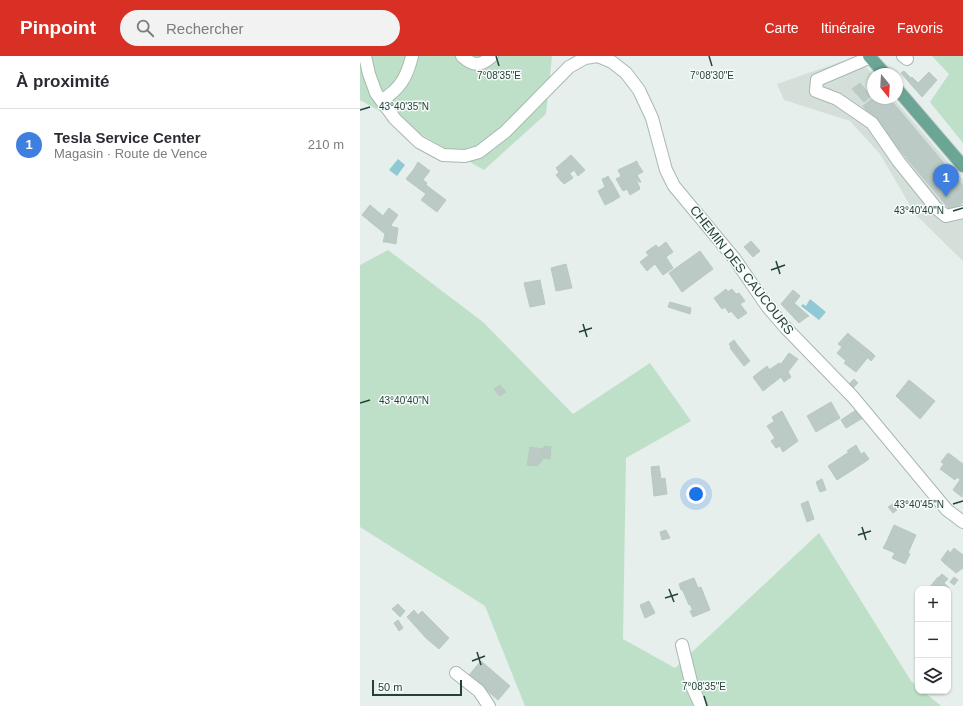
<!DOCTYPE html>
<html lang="fr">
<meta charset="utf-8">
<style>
body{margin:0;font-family:Helvetica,sans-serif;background:#f2f2f3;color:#2b2b33}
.controls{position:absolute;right:12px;bottom:12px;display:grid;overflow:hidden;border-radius:8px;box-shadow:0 1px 3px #0004}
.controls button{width:36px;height:36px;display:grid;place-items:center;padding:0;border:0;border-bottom:1px solid #e1e1e2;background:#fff;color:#2b2b33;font:20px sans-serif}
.compass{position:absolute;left:507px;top:12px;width:36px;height:36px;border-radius:50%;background:#fff;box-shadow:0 1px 3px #0004;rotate:162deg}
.scale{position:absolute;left:12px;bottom:10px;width:90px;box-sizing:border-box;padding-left:4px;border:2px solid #24423a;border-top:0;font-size:11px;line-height:14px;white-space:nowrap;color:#24423a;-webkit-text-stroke:3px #f7fbf9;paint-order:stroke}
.you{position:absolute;left:336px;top:438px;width:14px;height:14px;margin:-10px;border:3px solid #fff;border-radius:50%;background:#1a73e8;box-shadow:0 0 0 6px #1a73e833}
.badge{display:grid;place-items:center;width:26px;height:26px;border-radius:50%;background:#d93025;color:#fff;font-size:13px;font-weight:700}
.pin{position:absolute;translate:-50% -33px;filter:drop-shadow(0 1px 2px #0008)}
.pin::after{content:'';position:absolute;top:21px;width:14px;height:12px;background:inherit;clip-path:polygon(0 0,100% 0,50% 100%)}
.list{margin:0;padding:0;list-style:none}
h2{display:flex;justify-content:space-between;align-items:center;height:52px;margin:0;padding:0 16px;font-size:17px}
h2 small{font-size:13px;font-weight:400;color:#7c7c81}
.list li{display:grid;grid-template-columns:26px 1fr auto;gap:12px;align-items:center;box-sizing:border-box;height:72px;padding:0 16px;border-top:1px solid #e1e1e2}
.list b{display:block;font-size:15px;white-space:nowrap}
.list p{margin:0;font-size:13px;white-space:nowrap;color:#7c7c81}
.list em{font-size:13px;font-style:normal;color:#7c7c81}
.icon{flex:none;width:22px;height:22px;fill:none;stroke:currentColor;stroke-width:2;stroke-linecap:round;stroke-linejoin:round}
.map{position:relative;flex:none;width:603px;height:650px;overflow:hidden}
header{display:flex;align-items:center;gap:24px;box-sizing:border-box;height:56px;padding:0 20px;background:#d93025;color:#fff}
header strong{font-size:19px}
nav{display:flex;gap:22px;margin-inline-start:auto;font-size:14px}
.search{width:280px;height:36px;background:#f2f2f3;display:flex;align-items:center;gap:10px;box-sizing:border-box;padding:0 14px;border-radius:22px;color:#7c7c81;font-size:15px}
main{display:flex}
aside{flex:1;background:#fff}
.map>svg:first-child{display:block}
</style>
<header>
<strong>Pinpoint</strong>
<div class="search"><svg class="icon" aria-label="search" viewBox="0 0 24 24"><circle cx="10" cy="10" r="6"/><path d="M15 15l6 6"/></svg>Rechercher</div>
<nav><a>Carte</a><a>Itinéraire</a><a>Favoris</a></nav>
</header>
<main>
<aside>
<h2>À proximité<small></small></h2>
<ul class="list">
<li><span class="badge" style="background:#3f7fe0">1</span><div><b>Tesla Service Center</b><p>Magasin · Route de Vence</p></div><em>210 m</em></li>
</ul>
</aside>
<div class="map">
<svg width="603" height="650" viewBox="0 0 603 650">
<rect width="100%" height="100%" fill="#e6efeb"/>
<polygon fill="#d4dfda" points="497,0 513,19 513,42 533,42 603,124 603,205 555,158 520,98 490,65 424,44 417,28"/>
<g fill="#bfe0c8">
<polygon points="0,0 192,0 186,58 124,114 0,44"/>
<polygon points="572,0 603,0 603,87 570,46 589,18"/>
<polygon points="28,194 123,266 213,358 290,307 331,365 266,402 263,583 315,612 459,477 551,625 558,631 558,635 563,635 581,650 165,650 125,550 0,471 0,209"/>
</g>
<g fill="#8ec9d4">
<polygon points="38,103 45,109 37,120 29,114"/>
<polygon points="450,243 466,256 459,264 441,250 443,248 446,250"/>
</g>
<g fill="#bbcac4" stroke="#b8c9c2">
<polygon points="544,15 551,22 548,25 541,17"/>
<polygon points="569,16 577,24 562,41 548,25 552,21 558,27"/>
<polygon points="500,27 511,40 504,46 492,33"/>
<polygon points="513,42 529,42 603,130 603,146 592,156 503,50"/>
<polygon points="211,99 225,114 218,120 214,114 201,125 196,119 199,116 196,112"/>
<polygon points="277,105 278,108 265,115 267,117 261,120 258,114"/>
<polygon points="58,106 70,115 65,121 54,113"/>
<polygon points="278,108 283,116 275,120 280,133 270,139 267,133 263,135 256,123 267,117 265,115"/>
<polygon points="54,113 65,121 63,124 67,127 62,135 46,123"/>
<polygon points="210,118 213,122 204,128 201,125"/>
<polygon points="277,119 281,126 279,126 275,120"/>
<polygon points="248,120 253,128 249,129 245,122"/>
<polygon points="245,122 249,129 245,131 242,123"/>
<polygon points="253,128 260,141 258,142 249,129"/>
<polygon points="66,129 86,144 77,156 61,144 66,138 62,135"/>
<polygon points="249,129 258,142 253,145 245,131"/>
<polygon points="245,131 253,145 245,149 238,135"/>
<polygon points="10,149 23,160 29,152 38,159 31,169 33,171 38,172 36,188 26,186 27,179 25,178 2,159"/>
<polygon points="25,178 27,179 26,186 23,186"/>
<polygon points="391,185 400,195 393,201 384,191"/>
<polygon points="306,186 313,196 306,201 313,212 303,219 295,208 287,215 280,206"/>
<polygon points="296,189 299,192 289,200 286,196"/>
<polygon points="340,195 353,213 322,236 309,217"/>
<polygon points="206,208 212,232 196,235 191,212"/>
<polygon points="180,224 185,248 170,251 164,227"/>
<polygon points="366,233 368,236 359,242 357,240"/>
<polygon points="372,233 376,238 379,237 385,245 380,248 387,257 378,263 371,255 369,257 365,251 362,253 354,242 357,240 359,242"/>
<polygon points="433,234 440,240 433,249 447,261 439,267 421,248"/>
<polygon points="310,246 331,252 330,258 308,251"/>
<polygon points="434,247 449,260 447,261 433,249"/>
<polygon points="488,277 491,280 482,291 478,288"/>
<polygon points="491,280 512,297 509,300 489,283"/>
<polygon points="489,283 509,300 496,316 484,307 486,305 477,297"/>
<polygon points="374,284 376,287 371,291 369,288"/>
<polygon points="376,287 390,305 384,310 370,292"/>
<polygon points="429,297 438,303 428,316 431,321 424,326 421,321 403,335 393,321 407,310 411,316 421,308"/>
<polygon points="512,297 515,300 511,305 508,302"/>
<polygon points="419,307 421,308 411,316 409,314"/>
<polygon points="494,323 498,327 493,332 489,328"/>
<polygon points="549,324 575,345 560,363 536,340"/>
<polygon points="140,329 146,336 140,340 134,333"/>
<polygon points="471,346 480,362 456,376 447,360"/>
<polygon points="496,354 503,362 486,372 481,364"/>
<polygon points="422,355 424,359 414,365 412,361"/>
<polygon points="424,359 438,385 423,396 420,390 416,392 411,385 415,382 407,370"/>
<polygon points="496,389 505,406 477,424 468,410 489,396 487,395"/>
<polygon points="184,390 191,391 190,403 182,402"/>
<polygon points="170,391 183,393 182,405 177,410 167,409"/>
<polygon points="504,396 509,403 505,406 500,399"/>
<polygon points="588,397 591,399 584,408 581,406"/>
<polygon points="591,399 603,408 603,426 597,421 595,424 580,413"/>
<polygon points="299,410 301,423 305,422 307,438 294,440 291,411"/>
<polygon points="462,423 466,434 460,436 456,426"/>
<polygon points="600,424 603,426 602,441 593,434"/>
<polygon points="448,445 454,463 447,466 441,448"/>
<polygon points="533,448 537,454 533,457 528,451"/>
<polygon points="534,469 556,479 548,497 538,492 535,497 528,494 531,489 526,487"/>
<polygon points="306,474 310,482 302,484 300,476"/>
<polygon points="526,487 531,489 528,494 523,492"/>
<polygon points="538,492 550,498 545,508 532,502"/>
<polygon points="594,492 603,499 603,505 602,507 603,508 603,512 596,517 583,506"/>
<polygon points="588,494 590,497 583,506 581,504"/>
<polygon points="582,518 588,523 584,527 578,522"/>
<polygon points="578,521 589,532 588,533 570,533 569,532"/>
<polygon points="594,521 598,524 594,529 590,526"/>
<polygon points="334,522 338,532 341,531 350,554 335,560 330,548 329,549 322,533 325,532 323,526"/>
<polygon points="323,526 325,532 321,534 319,528"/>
<polygon points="289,545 295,557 285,562 280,549"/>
<polygon points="38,548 45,555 40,561 32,553"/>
<polygon points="54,554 58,559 62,555 89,582 79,593 66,582 47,561"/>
<polygon points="333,554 335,560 333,561 330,555"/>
<polygon points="38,564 43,572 39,575 34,567"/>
<polygon points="121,605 150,630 138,644 109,619"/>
</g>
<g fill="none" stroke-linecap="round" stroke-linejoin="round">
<defs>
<g id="minor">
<polyline points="5,0 9,18 16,37 35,63 59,86 83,99 105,100 119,96 145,76 209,11 225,2 238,0"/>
<path d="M102 0C113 10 120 11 132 0"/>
<polyline points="238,0 252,6 266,17 279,34 292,62 306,114 314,130 374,202 407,250 425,271 493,341 587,454 603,466"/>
<polyline points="543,0 547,3"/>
<polyline points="511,1 457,24 456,35 477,43 512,67 539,106 576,152 586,160 603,156"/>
<path d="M22 44C40 33 47 21 52 0"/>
<polyline points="322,589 332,630 341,650"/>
<polyline points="96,617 119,635 129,650"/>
</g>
<g id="major">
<polyline points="509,0 525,18"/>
<polyline points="537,33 603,110"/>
</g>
</defs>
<use href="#minor" stroke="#a8b8b2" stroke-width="14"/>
<use href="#major" stroke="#c2cac8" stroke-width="14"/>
<use href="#minor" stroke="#fff" stroke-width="12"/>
<use href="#major" stroke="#6aa596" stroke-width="12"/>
</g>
<path fill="none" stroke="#24423a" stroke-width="1.5" d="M136 0 139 10M349 0 352 10M0 54 10 51M593 155 603 152M416 205 420 218M411 214 425 209M223 268 227 281M219 276 232 272M0 347 10 344M593 448 603 445M502 471 506 484M498 479 511 475M309 533 314 546M305 542 318 538M117 596 121 609M112 605 125 600M344 640 347 650"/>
<g text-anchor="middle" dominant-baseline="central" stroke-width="3" stroke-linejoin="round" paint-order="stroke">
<g font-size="13" fill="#24423a" stroke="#f7fbf9">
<text transform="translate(382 214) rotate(52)">CHEMIN DES CAUCOURS</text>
</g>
</g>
<g font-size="10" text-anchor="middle" fill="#24423a" stroke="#f7fbf9" stroke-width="3" stroke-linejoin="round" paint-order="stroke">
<text x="139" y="23">7°08'35"E</text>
<text x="352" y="23">7°08'30"E</text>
<text x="44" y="54">43°40'35"N</text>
<text x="559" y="158">43°40'40"N</text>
<text x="44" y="348">43°40'40"N</text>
<text x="559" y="452">43°40'45"N</text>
<text x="344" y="634">7°08'35"E</text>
</g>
</svg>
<div class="controls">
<button>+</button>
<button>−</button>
<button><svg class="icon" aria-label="layers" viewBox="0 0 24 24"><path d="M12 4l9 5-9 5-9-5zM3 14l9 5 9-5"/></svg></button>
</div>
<svg class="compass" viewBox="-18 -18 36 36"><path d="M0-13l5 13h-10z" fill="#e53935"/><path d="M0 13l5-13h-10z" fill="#7c7c81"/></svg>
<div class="scale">50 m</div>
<div class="you"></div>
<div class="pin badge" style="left:586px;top:141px;background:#3f7fe0">1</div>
</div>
</main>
